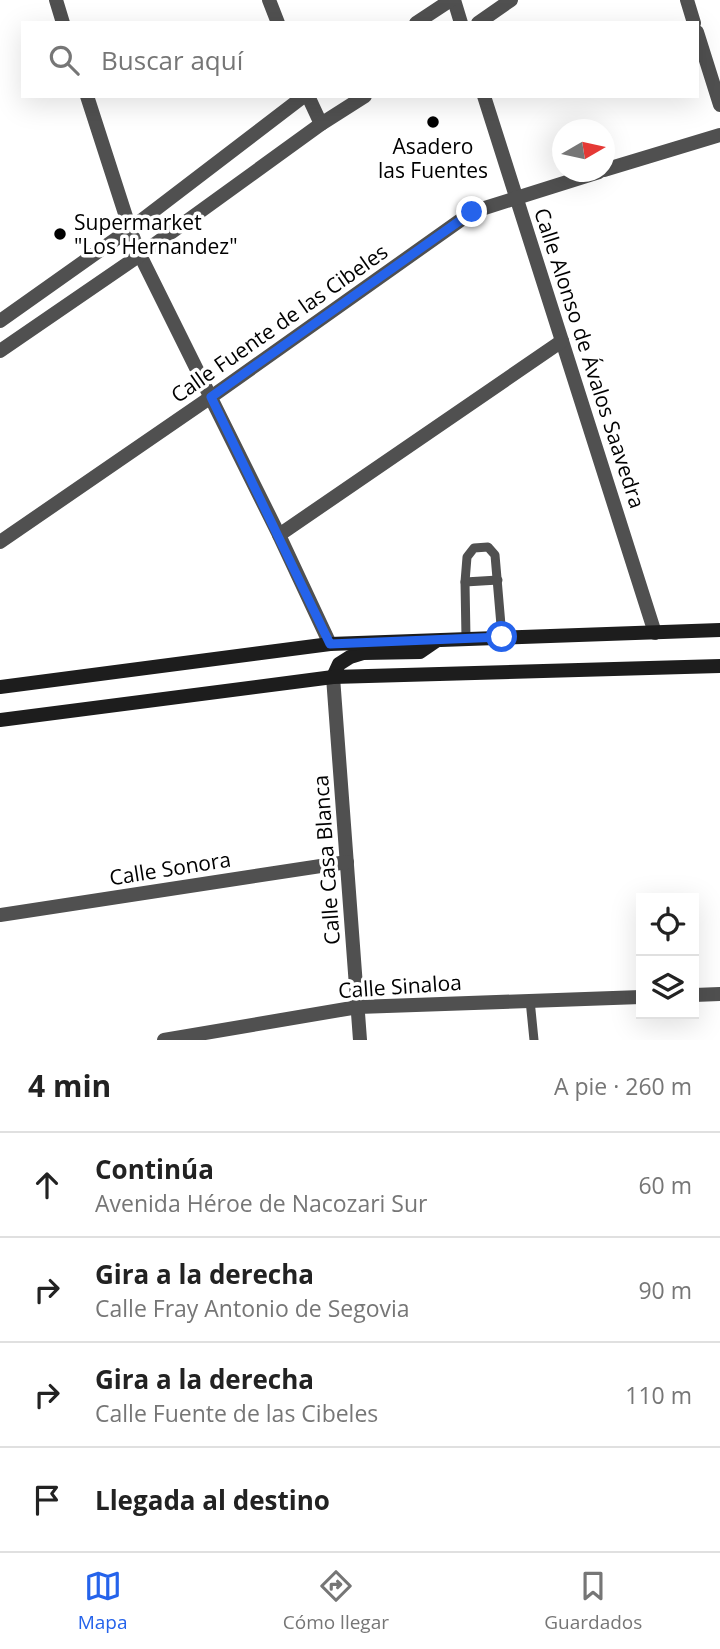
<!DOCTYPE html>
<html lang="es">
<meta charset="utf-8">
<style>
body{margin:0;font-family:"Open Sans",sans-serif;background:#f6f6f6;color:#222}
.controls{position:absolute;right:21px;bottom:21px;display:grid;overflow:hidden;border-radius:0px;box-shadow:0 7px 28px #0002}
.controls button{width:63px;height:63px;display:grid;place-items:center;padding:0;border:0;border-bottom:2px solid #e0e0e0;background:#fff;color:#222;font:35px sans-serif}
.compass{position:absolute;left:552px;top:119px;width:63px;height:63px;border-radius:50%;background:#fff;box-shadow:0 7px 28px #0002;rotate:81deg}
.stop{position:absolute;width:21px;height:21px;margin:-16px;border:5px solid #2563eb;border-radius:50%;background:#fff}
.stop.end{background:#2563eb;border-color:#fff;box-shadow:0 2px 7px #0008}
.list{margin:0;padding:0;list-style:none}
h2{display:flex;justify-content:space-between;align-items:center;height:91px;margin:0;padding:0 28px;font-size:30px}
h2 small{font-size:23px;font-weight:400;color:#767676}
.list li{display:grid;grid-template-columns:46px 1fr auto;gap:21px;align-items:center;box-sizing:border-box;height:105px;padding:0 28px;border-top:2px solid #e0e0e0}
.list b{display:block;font-size:26px;white-space:nowrap}
.list p{margin:0;font-size:23px;white-space:nowrap;color:#767676}
.list em{font-size:23px;font-style:normal;color:#767676}
.icon{flex:none;width:38px;height:38px;fill:none;stroke:currentColor;stroke-width:2;stroke-linecap:round;stroke-linejoin:round}
.map{position:relative;flex:none;width:720px;height:1040px;overflow:hidden}
.search{position:absolute;background:#fff;box-shadow:0 7px 28px #0002;left:21px;right:21px;top:21px;height:77px;display:flex;align-items:center;gap:18px;box-sizing:border-box;padding:0 24px;border-radius:0px;color:#767676;font-size:26px}
.sheet{height:511px;background:#fff}
nav{display:flex;justify-content:space-around;align-items:center;box-sizing:border-box;height:98px;border-top:2px solid #e0e0e0;background:#fff;font-size:19px;color:#767676}
nav a{display:grid;justify-items:center;gap:4px}
nav .on{color:#2563eb}
.map>svg:first-child{display:block}
</style>
<div class="map">
<svg width="720" height="1040" viewBox="0 0 720 1040">
<rect width="100%" height="100%" fill="#fff"/>
<g fill="none" stroke-linecap="round" stroke-linejoin="round">
<g stroke="#505050" stroke-width="9">
<polyline points="465,582 498,580"/>
<polyline points="466,638 465,582 467,557 474,548 488,547 495,555 502,637"/>
<polyline points="530,1000 534,1040"/>
</g>
<g stroke="#505050" stroke-width="14">
<polyline points="56,0 63,23"/>
<polyline points="269,0 278,23"/>
<polyline points="454,0 461,23"/>
<polyline points="687,0 694,23"/>
<polyline points="416,23 451,0"/>
<polyline points="478,23 511,0"/>
<polyline points="697,32 720,105"/>
<polyline points="87,96 130,229 140,255 279,535 330,644"/>
<polyline points="308,96 321,124"/>
<polyline points="484,96 655,633"/>
<polyline points="604,170 720,135"/>
<polyline points="0,321 130,229 304,96"/>
<polyline points="0,351 140,255 321,124 365,96"/>
<polyline points="279,535 562,341"/>
<polyline points="0,542 211,397 472,212 599,172"/>
<polyline points="333,677 360,1040"/>
<polyline points="0,915 347,862"/>
<polyline points="694,995 720,994"/>
<polyline points="164,1040 358,1007 641,997"/>
</g>
<g stroke="#1d1d1d" stroke-width="14">
<polyline points="333,677 339,664 350,657 363,653 420,652 436,641"/>
<polyline points="0,687 330,644 720,630"/>
<polyline points="0,720 333,677 720,666"/>
</g>
</g>
<g fill="none" stroke-linecap="round" stroke-linejoin="round">
<polyline stroke="#2563eb" stroke-width="9" points="472,212 211,397 330,644 502,637"/>
</g>
<g fill="#000" stroke="#fff" stroke-width="2.5">
<circle cx="433" cy="122" r="7"/>
<circle cx="60" cy="234" r="7"/>
</g>
<g text-anchor="middle" dominant-baseline="central" stroke-width="7" stroke-linejoin="round" paint-order="stroke">
<g font-size="21" fill="#000" stroke="#fff">
<text x="433" y="146">Asadero<tspan x="433" dy="24">las Fuentes</tspan></text>
<text x="74" y="222" text-anchor="start">Supermarket<tspan x="74" dy="24">"Los Hernandez"</tspan></text>
</g>
<g font-size="21" fill="#000" stroke="#fff">
<text transform="translate(279 323) rotate(-35)">Calle Fuente de las Cibeles</text>
<text transform="translate(590 358) rotate(72)">Calle Alonso de Ávalos Saavedra</text>
<text transform="translate(326 860) rotate(-94)">Calle Casa Blanca</text>
<text transform="translate(170 868) rotate(-9)">Calle Sonora</text>
<text transform="translate(400 986) rotate(-4)">Calle Sinaloa</text>
</g>
</g>
</svg>
<div class="controls">
<button><svg class="icon" aria-label="locate" viewBox="0 0 24 24"><circle cx="12" cy="12" r="6"/><path d="M12 2v4M12 18v4M2 12h4M18 12h4"/></svg></button>
<button><svg class="icon" aria-label="layers" viewBox="0 0 24 24"><path d="M12 4l9 5-9 5-9-5zM3 14l9 5 9-5"/></svg></button>
</div>
<svg class="compass" viewBox="-18 -18 36 36"><path d="M0-13l5 13h-10z" fill="#e53935"/><path d="M0 13l5-13h-10z" fill="#767676"/></svg>
<div class="stop" style="left:502px;top:637px"></div>
<div class="stop end" style="left:472px;top:212px"></div>
<div class="search"><svg class="icon" aria-label="search" viewBox="0 0 24 24"><circle cx="10" cy="10" r="6"/><path d="M15 15l6 6"/></svg>Buscar aquí</div>
</div>
<section class="sheet">
<h2>4 min<small>A pie · 260 m</small></h2>
<ul class="list">
<li><svg class="icon" aria-label="ahead" viewBox="0 0 24 24"><path d="M12 20V5M6 11l6-6 6 6"/></svg><div><b>Continúa</b><p>Avenida Héroe de Nacozari Sur</p></div><em>60 m</em></li>
<li><svg class="icon" aria-label="right" viewBox="0 0 24 24"><path d="M7 20v-9h11M14 6l5 5-5 5"/></svg><div><b>Gira a la derecha</b><p>Calle Fray Antonio de Segovia</p></div><em>90 m</em></li>
<li><svg class="icon" aria-label="right" viewBox="0 0 24 24"><path d="M7 20v-9h11M14 6l5 5-5 5"/></svg><div><b>Gira a la derecha</b><p>Calle Fuente de las Cibeles</p></div><em>110 m</em></li>
<li><svg class="icon" aria-label="arrive" viewBox="0 0 24 24"><path d="M6 21V4h12l-3 4 3 4H6"/></svg><div><b>Llegada al destino</b></div></li>
</ul>
</section>
<nav>
<a class="on"><svg class="icon" aria-label="map" viewBox="0 0 24 24"><path d="M3 6l6-2 6 2 6-2v14l-6 2-6-2-6 2zM9 4v14M15 6v14"/></svg>Mapa</a>
<a><svg class="icon" aria-label="directions" viewBox="0 0 24 24"><path d="M12 3l9 9-9 9-9-9zM9 14v-3h6M13 9l2 2-2 2"/></svg>Cómo llegar</a>
<a><svg class="icon" aria-label="saved" viewBox="0 0 24 24"><path d="M7 4h10v16l-5-4-5 4z"/></svg>Guardados</a>
</nav>
